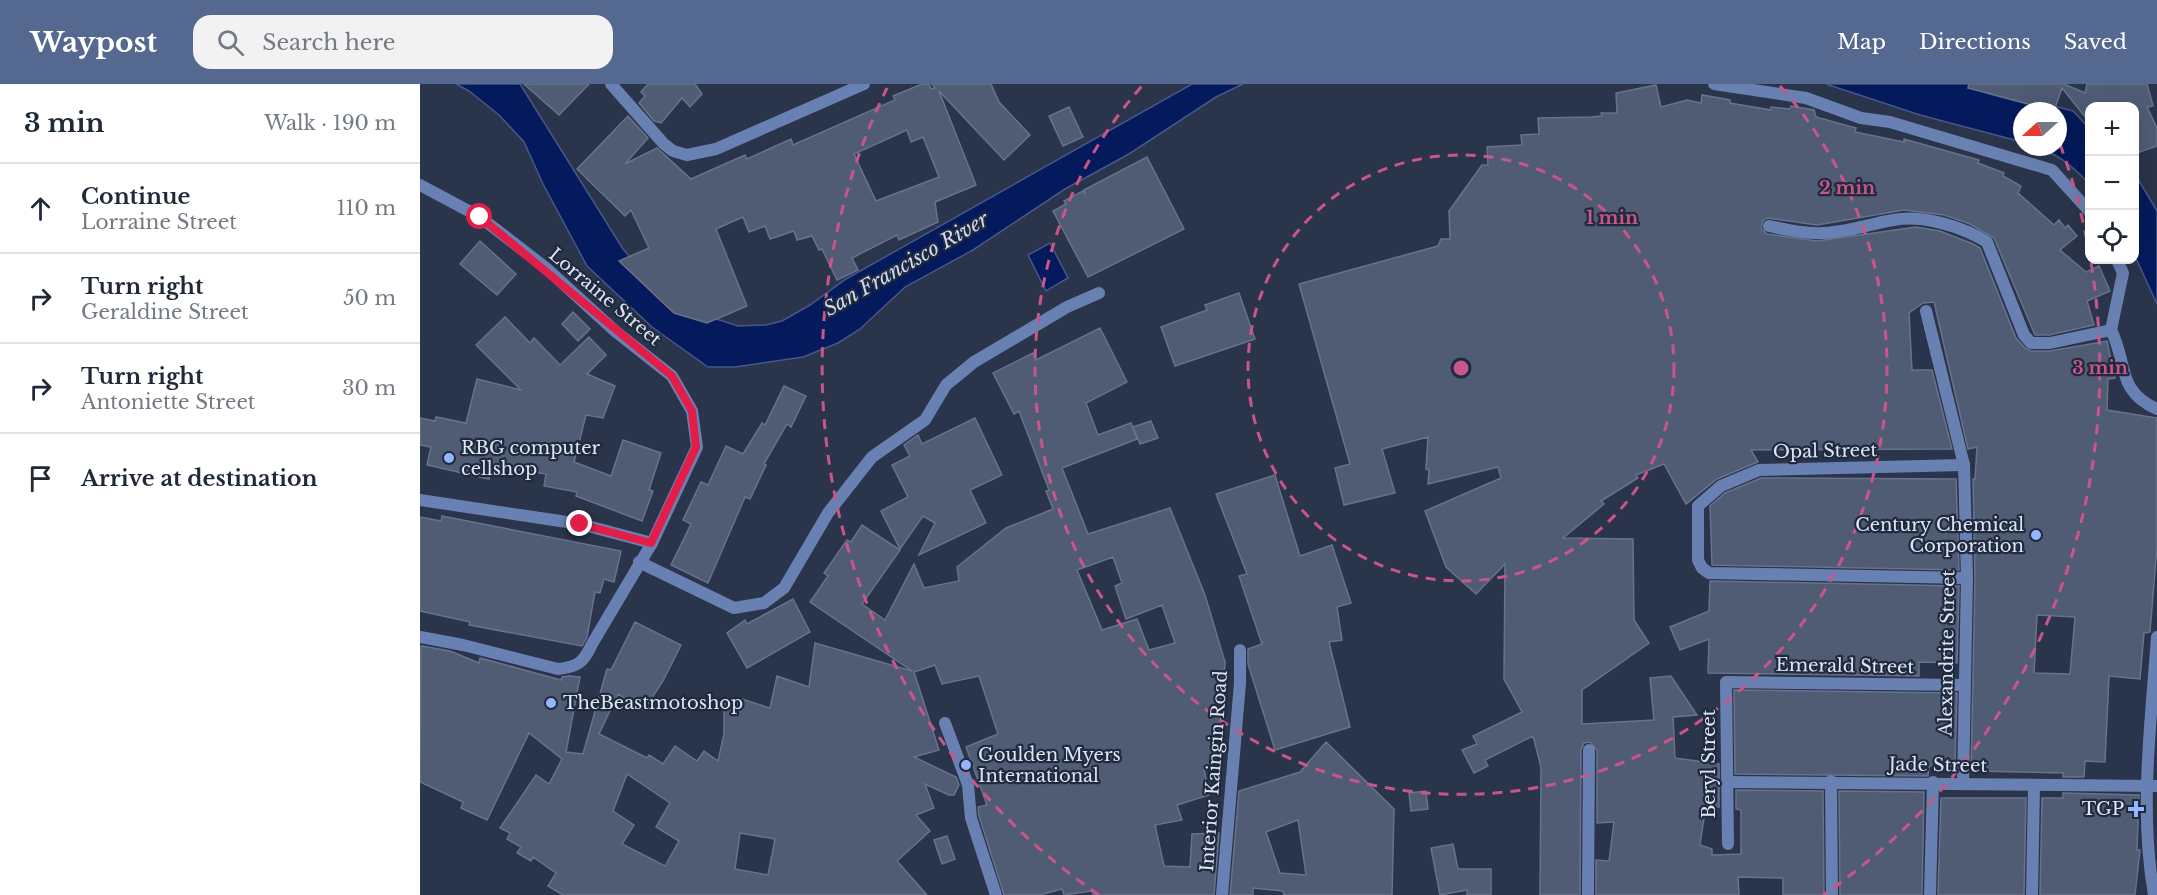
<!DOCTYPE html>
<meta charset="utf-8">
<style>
body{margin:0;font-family:"Libre Baskerville",serif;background:#f2f2f3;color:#1f2937}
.controls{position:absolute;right:18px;top:18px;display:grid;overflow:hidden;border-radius:12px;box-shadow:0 6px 24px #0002}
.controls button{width:54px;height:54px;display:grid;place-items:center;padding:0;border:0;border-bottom:2px solid #e0e1e3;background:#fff;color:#1f2937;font:30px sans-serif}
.compass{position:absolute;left:1593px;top:18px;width:54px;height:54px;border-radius:50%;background:#fff;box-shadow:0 6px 24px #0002;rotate:249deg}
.stop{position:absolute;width:18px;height:18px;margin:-14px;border:4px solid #e11d48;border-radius:50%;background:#fff}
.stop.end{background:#e11d48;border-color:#fff;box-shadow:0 2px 6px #0008}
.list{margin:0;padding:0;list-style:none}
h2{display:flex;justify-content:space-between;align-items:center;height:78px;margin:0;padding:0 24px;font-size:26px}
h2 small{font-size:20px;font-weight:400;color:#747a83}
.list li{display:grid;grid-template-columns:39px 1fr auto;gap:18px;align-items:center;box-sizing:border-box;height:90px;padding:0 24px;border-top:2px solid #e0e1e3}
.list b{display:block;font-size:22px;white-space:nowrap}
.list p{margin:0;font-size:20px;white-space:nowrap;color:#747a83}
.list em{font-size:20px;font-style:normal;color:#747a83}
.icon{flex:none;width:33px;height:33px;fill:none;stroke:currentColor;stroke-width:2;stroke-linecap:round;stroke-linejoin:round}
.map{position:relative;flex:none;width:1737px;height:811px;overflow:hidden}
header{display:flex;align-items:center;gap:36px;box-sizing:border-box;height:84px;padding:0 30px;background:#546890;color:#fff}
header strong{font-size:28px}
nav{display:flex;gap:33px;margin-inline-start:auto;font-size:21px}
.search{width:420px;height:54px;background:#f2f2f3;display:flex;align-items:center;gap:15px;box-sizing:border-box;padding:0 21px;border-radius:18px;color:#747a83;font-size:22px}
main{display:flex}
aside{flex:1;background:#fff}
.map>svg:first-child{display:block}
</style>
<header>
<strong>Waypost</strong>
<div class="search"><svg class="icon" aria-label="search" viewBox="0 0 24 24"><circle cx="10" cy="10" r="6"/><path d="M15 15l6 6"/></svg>Search here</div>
<nav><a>Map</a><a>Directions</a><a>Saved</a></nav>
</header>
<main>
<aside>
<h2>3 min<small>Walk · 190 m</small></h2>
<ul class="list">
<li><svg class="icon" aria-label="ahead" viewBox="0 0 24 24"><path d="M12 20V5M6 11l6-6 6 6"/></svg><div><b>Continue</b><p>Lorraine Street</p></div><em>110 m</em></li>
<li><svg class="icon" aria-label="right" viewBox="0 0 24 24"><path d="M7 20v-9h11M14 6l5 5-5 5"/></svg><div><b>Turn right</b><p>Geraldine Street</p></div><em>50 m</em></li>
<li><svg class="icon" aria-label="right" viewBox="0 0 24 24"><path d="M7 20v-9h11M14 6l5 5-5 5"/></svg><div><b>Turn right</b><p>Antoniette Street</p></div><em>30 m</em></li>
<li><svg class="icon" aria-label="arrive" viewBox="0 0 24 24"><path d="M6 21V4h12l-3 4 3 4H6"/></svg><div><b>Arrive at destination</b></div></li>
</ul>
</aside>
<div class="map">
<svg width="1737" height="811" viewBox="0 0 1737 811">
<rect width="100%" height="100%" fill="#2a344a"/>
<g fill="#051a5c" stroke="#46578a" stroke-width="1.5">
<polygon points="36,0 100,0 203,165 244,211 278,229 318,242 346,241 362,237 390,221 426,195 772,0 823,0 796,13 709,70 645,105 553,166 485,203 440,245 418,259 383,273 315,283 288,283 232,243 167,182 123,100 104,58 79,31 49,7"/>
<path d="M1406 0H1549L1653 27 1669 44V100C1655 84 1638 70 1617 63H1638V27H1602V58L1500 31Z"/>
<polygon points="1715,90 1737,127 1737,220 1715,172"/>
<polygon points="630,159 648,194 626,207 608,171"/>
</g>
<g fill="#505c74" stroke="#67738d" stroke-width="1.5" fill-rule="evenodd">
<polygon points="104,0 169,0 139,31"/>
<polygon points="228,0 275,0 282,10 270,23 262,14 241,39 234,37 219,19 225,12 221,8"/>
<path d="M502 0H509L511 5 515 4 512 0H571L579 18 610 51 584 76 519 7 556 101 515 118 518 138 479 156 477 151 432 174 438 186 417 196 402 165 399 166 392 152 377 156 374 147 350 155 345 142 329 148 323 133 296 145 327 222 287 239 254 229 199 177 229 164 211 126 205 132 157 85 208 32 228 54 205 80 237 64 271 95 325 71 327 75 371 55 373 61 475 16 473 12ZM487 46 491 58 503 53 519 93 456 117 434 70Z"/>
<polygon points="1549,0 1644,0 1665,9 1667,0 1727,0 1733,22 1727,23 1737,44 1737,62 1714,70 1714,22 1670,22 1670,39 1642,4 1634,27 1548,4"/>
<path d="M1236 1 1241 23 1267 16 1281 19 1282 11 1310 16V19L1351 26V23L1370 25 1371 22 1394 26 1396 33 1436 44 1435 48 1484 58V55L1559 76 1558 79 1584 89 1583 92 1601 102 1598 109 1634 141 1639 136 1645 144 1648 141 1657 152 1640 166 1666 188 1679 182 1690 207 1667 217 1674 241 1629 251H1615L1574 154 1550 140 1524 131 1484 126 1397 141 1347 134 1343 137 1341 144 1347 150 1397 157 1496 143 1520 147 1553 160 1560 164 1596 254 1605 264 1611 267H1630L1687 257 1695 294 1688 295 1687 326 1737 334V462L1730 548 1724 549 1720 595 1689 592 1685 678 1665 677 1664 693H1643V689L1551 687 1555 494 1553 395H1555L1557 363 1548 365 1514 218 1503 219 1489 229 1492 286H1512L1532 365 1331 366 1338 378 1297 395 1266 420 1244 380 1216 391 1218 394 1181 417 1184 420 1143 454 1213 455 1214 536 1229 559 1162 606V640L1234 636 1230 594 1251 592 1277 631 1253 633 1255 674 1299 680V723L1286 720 1280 761 1292 765V771L1321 770V726L1316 725V706L1403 707 1404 811H1363V794L1318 793 1319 811H1176V776L1189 777 1194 738 1177 739V666L1170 658 1164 659 1161 666 1160 811H1120L1121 683 1113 652 1065 676 1068 682 1054 689 1042 666 1057 660 1053 652 1102 628 1084 595 1085 480 1056 510 1026 483 1005 427 1081 394 1078 383 1008 400 1009 386 1006 385 1008 353 962 365 975 409 924 421 915 384 930 380 879 200 1018 162 1021 155H1030L1029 127 1062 81H1068L1067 63 1102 61 1101 51 1119 50 1118 34 1171 33 1182 32 1181 29H1197L1196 9ZM1617 531 1655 533 1650 590 1614 589Z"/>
<polygon points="649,23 663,53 643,62 629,32"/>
<polygon points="727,73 764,145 668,193 633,127 646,120 644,117 663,107 665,110 664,106"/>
<polygon points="60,157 96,190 77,211 40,180"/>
<polygon points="819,209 835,255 755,282 741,243 787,226 785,221"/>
<polygon points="153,228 170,245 158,257 142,240"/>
<polygon points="85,233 110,259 114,254 140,281 169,253 186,271 167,290 195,302 183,334 166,331 154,378 191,392 203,356 241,369 229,406 233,407 222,437 156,412 157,408 124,402 126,390 72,381 69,395 7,381 11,363 0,361 0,334 15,337 16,333 46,339 57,295 101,306 56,261"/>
<path d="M680 244 707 298 666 319 678 351 711 339 717 355 642 384 668 450 750 424 785 511 805 578 800 655 790 657 797 679 784 684 789 711 757 721 762 736 735 741 744 782 770 783 772 750 799 749 794 811H673L672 807 644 811 642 805 620 811H584L559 732 558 723 567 721 546 663 578 650 559 592 522 600 515 581 494 588 519 666 494 673 536 693 539 701 534 711H529L505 700 514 724 496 731 510 747 477 777 507 811H143L128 802 136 789 113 773 111 777 97 769 101 763 87 755 90 749 80 744 116 691 129 700 142 675 109 649 67 736 41 724 43 718 0 698 1 562 30 567 59 579 60 574 141 596 142 593 149 592 160 593 146 668 163 670 187 585 191 586 215 538 261 561 243 597 224 626 198 610 179 650 227 674 229 671 243 680 255 662 277 677 284 667 298 677 304 650V617L322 615 350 624 357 592 389 603 395 559 492 587 390 518 408 492 404 489 427 456 431 458 442 441 480 466 442 520 465 536 494 480 504 504 539 497 537 483 586 444 633 425 626 407 629 406 599 327 594 330 573 289 613 269 616 276ZM693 473 702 499 695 502 706 535 742 521 755 559 729 566 717 535 682 546 657 486ZM207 690 250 719 236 743 259 757 245 782 202 760 214 741 193 727ZM320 749 355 755 348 791 315 785Z"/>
<polygon points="364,302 386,312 371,343 367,340 344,380 346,381 330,415 325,413 288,499 251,481 271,440 263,436 281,398 288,401 306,362 323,370 342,339 345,341"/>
<polygon points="555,334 582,391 550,406 566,439 499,471 515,439 503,432 480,465 461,427 488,413 472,381 490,372 484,361 498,351 502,360"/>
<polygon points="731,337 738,354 720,360 713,343"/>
<polygon points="855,391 880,472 912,461 931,519 917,523 922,556 909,558 930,643 855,666 828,580 828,565 842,560 819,492 827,490 796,410"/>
<polygon points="1341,394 1536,395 1539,486 1292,481 1290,422 1305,409"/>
<polygon points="22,432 201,467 194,498 184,495 180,509 175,508 167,553 162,562 49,541 50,538 0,527 0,433 21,437"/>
<polygon points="1290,497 1539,502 1537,579 1499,578 1499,592 1288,589 1289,555 1260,566 1250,543 1289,527"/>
<polygon points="373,515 390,548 327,584 307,549 325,536 327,540"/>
<polygon points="1314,606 1537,609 1535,682 1509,682 1508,692 1315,690"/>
<path d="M906 658 974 725 972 811H864L863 807 833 804V811H810L819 707 880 688ZM878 736 886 791 860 789 846 748Z"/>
<polygon points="1006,707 1008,725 991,727 989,709"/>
<polygon points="1419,707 1504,708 1502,811 1420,811"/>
<polygon points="1643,709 1719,711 1717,766 1720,766 1715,811 1620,811 1622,714 1643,714"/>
<polygon points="1521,714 1606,714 1604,811 1518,811"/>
<polygon points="527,752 535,775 522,780 514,756"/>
<polygon points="1033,760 1038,785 1071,785 1071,811 1047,811 1047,806 1020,811 1011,764"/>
</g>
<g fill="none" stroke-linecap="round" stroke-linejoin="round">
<g stroke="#6980b2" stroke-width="12">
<polyline points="1294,0 1386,14 1441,34 1470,38 1632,86 1670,128"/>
<path d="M0 101 60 133 126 184 195 247 252 292 272 327 277 363 232 459 172 560C164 578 158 583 138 585L43 561 0 553"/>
<path d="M1349 142C1368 146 1385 150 1404 149 1428 148 1450 140 1473 136 1502 130 1543 143 1567 158L1604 251 1611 259H1630L1691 246"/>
<polyline points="1506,227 1544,381 1547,494 1543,700"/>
<path d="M1691 246C1708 279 1696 307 1737 325"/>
<polyline points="1691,246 1703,189 1697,176"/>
<polyline points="1544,381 1339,386 1301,402 1278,422 1278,476 1282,484 1289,489 1547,494"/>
<polyline points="0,416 160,440 232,459"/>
<polyline points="219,478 314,524 344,519 364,504 408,429 452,373 505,336 526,301 554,278 647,223 679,209"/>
<polyline points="525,639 548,701 551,734 576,811"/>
<polyline points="1411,697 1412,811"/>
<polyline points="1307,698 1737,702"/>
<polyline points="1308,760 1306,598 1544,601"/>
<polyline points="802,811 820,599 820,566"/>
<polyline points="1168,811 1169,666"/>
<polyline points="1510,811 1513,698"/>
<polyline points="1612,811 1614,702"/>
</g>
<g stroke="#6980b2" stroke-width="12">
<polyline points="191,0 244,60 253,67 267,71 296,65 444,0"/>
<path d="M1734 811C1719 726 1731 638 1737 553"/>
</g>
</g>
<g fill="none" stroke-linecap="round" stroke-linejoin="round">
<polyline stroke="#e11d48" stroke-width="8" points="60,133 252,292 272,327 276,363 231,459 160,440"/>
</g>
<g fill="none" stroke="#ca5689" stroke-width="3" stroke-dasharray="10 8">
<circle cx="1041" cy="284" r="213"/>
<path d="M1360 2A426 426 0 1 1 722 2"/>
<path d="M679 811A639 639 0 0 1 467 4M1640 60A639 639 0 0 1 1669 168M1671 179A639 639 0 0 1 1403 811"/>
</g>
<g fill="#95b6fd" stroke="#202a3f" stroke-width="2">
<circle cx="29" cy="374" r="6"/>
<circle cx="1616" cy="451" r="6"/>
<circle cx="131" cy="619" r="6"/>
<circle cx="546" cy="681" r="6"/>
<path d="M1713 716h6v6h6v6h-6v6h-6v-6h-6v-6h6z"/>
</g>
<g text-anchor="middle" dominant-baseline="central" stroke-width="4.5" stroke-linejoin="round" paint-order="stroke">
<g font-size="18" fill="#dee5f4" stroke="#202a3f">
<text transform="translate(185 213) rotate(40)">Lorraine Street</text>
<text transform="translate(1405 367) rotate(-1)">Opal Street</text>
<text transform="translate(1527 569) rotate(-89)">Alexandrite Street</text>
<text transform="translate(1425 582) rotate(1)">Emerald Street</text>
<text transform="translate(1289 680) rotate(-90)">Beryl Street</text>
<text transform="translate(1518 681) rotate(1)">Jade Street</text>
<text transform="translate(794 687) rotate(-86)">Interior Kaingin Road</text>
</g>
<g font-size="18" fill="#dee5f4" stroke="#202a3f" text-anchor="start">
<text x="41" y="364">RBG computer<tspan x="41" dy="21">cellshop</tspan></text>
<text x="1604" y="441" text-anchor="end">Century Chemical<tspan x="1604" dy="21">Corporation</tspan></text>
<text x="143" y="619">TheBeastmotoshop</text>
<text x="558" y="671">Goulden Myers<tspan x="558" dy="21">International</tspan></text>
<text x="1704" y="725" text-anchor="end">TGP</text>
</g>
<g font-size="20" font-style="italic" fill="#d0daee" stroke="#202a3f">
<text transform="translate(486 180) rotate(-30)">San Francisco River</text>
</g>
</g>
<circle cx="1041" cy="284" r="9" fill="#ca5689" stroke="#202a3f" stroke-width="3"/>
<g font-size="18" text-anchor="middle" font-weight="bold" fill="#ca5689" stroke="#202a3f" stroke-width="4.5" stroke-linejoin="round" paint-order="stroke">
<text x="1427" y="110">2 min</text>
<text x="1192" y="140">1 min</text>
<text x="1680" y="290">3 min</text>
</g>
</svg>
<div class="controls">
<button>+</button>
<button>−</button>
<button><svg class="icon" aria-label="locate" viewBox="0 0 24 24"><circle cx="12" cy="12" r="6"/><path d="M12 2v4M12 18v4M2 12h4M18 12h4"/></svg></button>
</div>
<svg class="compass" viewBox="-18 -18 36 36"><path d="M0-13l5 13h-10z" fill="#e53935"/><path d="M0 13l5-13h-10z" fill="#747a83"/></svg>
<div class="stop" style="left:60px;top:133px"></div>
<div class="stop end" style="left:160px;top:440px"></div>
</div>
</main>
